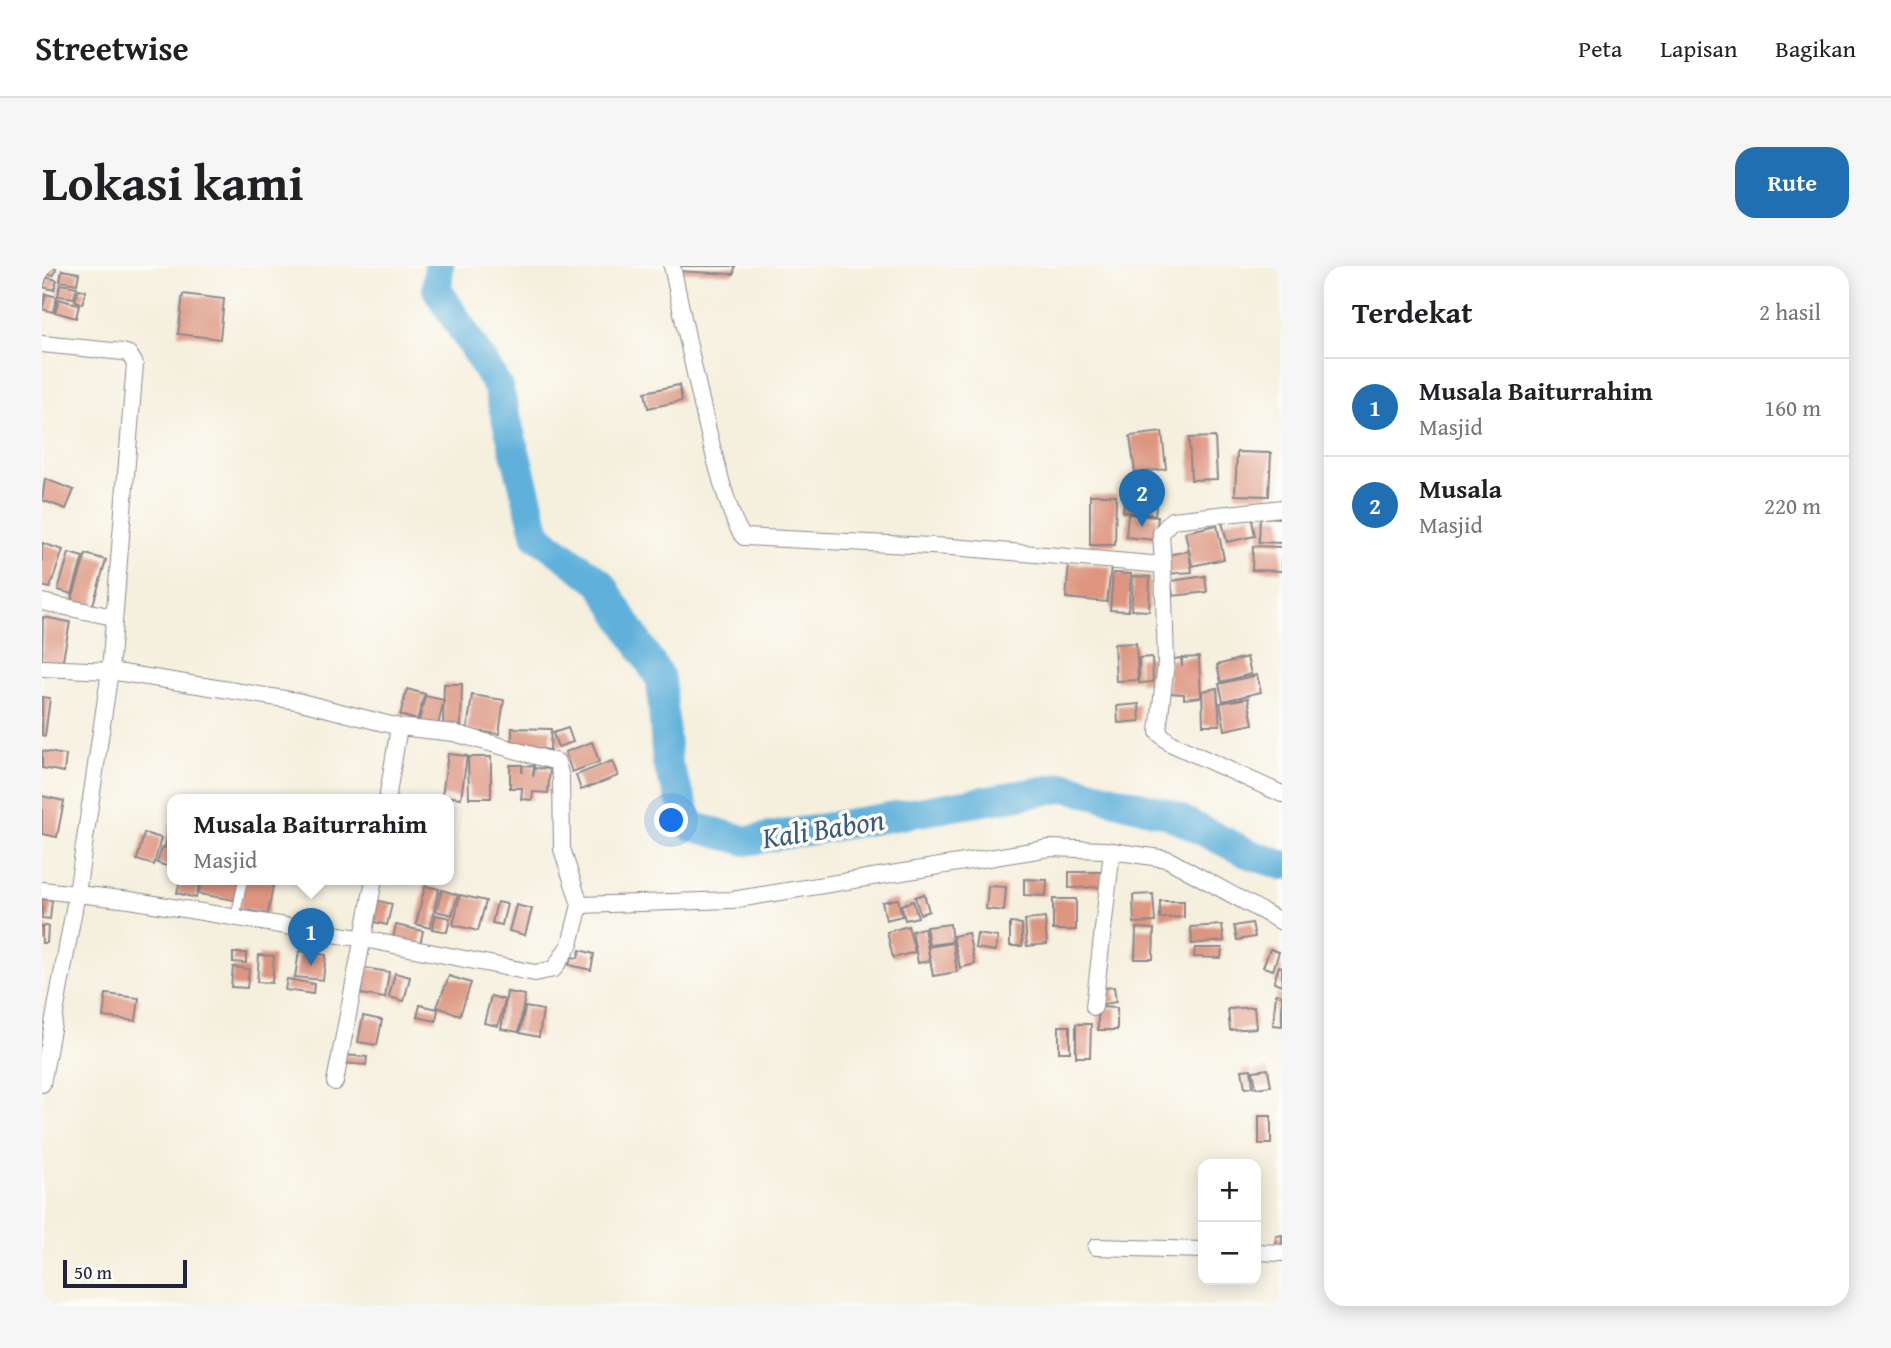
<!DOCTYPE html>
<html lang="id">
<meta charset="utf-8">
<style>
body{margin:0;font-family:"Gentium Book Plus",serif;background:#f6f6f6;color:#202124}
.controls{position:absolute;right:21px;bottom:21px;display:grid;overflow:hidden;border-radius:14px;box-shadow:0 4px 18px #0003}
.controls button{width:63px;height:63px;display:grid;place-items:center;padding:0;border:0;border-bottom:2px solid #e0e0e0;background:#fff;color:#202124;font:35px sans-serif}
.scale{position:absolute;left:21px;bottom:18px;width:124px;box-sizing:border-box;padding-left:7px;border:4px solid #22223b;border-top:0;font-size:19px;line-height:24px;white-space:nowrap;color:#22223b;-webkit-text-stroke:5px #fdfcf7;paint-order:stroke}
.you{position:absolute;left:630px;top:555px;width:24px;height:24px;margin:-18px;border:5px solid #fff;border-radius:50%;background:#1a73e8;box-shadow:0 0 0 10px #1a73e833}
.badge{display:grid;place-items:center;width:46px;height:46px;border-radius:50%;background:#1f6fb2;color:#fff;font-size:23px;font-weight:700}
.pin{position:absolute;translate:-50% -58px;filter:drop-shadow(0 2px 4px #0008)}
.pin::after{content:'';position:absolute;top:37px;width:24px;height:21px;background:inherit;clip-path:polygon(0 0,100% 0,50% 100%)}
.popup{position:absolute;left:125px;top:528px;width:287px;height:91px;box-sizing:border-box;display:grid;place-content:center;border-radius:14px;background:#fff;filter:drop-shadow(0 2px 5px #0005);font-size:23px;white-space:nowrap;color:#757577}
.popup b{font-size:26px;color:#202124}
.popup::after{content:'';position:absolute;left:50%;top:100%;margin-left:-14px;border:14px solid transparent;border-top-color:#fff}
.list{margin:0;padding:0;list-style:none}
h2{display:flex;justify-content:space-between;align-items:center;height:91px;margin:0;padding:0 28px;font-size:30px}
h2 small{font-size:23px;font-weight:400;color:#757577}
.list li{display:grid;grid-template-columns:46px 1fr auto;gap:21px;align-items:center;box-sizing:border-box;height:98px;padding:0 28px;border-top:2px solid #e0e0e0}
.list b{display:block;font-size:26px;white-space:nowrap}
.list p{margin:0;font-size:23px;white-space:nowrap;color:#757577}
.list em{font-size:23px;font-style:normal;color:#757577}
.map{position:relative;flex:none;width:1240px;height:1040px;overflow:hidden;border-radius:21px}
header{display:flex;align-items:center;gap:42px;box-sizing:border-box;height:98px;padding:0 35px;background:#fff;border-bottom:2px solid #e0e0e0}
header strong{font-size:33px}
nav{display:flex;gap:38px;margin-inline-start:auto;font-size:24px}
.intro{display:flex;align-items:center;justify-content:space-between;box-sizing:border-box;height:168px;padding:0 42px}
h1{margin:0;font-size:49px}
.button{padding:18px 32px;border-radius:21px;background:#1f6fb2;color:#fff;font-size:24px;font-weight:700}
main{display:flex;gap:42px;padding:0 42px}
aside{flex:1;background:#fff;border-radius:21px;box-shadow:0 4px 18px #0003}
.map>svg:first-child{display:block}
</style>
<header>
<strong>Streetwise</strong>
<nav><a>Peta</a><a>Lapisan</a><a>Bagikan</a></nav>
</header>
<div class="intro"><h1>Lokasi kami</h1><a class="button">Rute</a></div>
<main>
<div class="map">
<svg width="1240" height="1040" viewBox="0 0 1240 1040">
<rect width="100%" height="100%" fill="#fdfcf7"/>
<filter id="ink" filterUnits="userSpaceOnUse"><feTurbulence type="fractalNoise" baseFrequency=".0143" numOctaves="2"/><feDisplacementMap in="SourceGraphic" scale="14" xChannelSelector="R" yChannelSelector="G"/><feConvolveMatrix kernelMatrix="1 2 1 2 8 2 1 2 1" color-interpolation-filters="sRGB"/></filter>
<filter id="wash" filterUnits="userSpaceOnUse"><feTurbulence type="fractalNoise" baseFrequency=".00686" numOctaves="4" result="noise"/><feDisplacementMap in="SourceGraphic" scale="28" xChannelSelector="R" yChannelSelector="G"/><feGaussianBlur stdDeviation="1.57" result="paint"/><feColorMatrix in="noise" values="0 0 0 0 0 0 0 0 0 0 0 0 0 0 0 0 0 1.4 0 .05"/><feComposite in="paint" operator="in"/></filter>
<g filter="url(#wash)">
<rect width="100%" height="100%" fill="#f5efdd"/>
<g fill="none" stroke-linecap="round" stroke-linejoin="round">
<polyline stroke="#5fb0da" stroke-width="30" points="397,0 395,23 456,121 495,270 559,317 619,414 625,497 649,560 705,575 1025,521 1127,548 1205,587 1240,599"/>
</g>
<g id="blocks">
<g fill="#dd9580">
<polygon points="4,0 14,2 12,9 3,8"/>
<polygon points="634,0 693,0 692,8 634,5"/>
<polygon points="20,4 37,7 35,18 18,15"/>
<polygon points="4,11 15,14 12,24 1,21"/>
<polygon points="18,18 35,21 32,32 16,30"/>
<polygon points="37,23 44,25 40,38 33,35"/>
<polygon points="4,28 15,31 11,46 0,43"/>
<polygon points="141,28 182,33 178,73 136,68"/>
<polygon points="17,33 37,39 34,52 13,46"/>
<polygon points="637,119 640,135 606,142 603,126"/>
<polygon points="1120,166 1124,203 1093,207 1088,170"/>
<polygon points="1173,171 1175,213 1149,214 1147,172"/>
<polygon points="1195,186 1229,187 1227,230 1193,229"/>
<polygon points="3,213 32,224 24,243 0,234"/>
<polygon points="1083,228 1115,231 1113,249 1081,246"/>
<polygon points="1048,229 1074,229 1073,279 1048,279"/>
<polygon points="1086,248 1116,251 1113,274 1084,271"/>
<polygon points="1209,249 1213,270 1185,276 1180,256"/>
<polygon points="1218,251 1240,252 1240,277 1217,276"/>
<polygon points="1175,259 1182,293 1150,300 1143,266"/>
<polygon points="0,277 21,284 8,322 0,320"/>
<polygon points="1211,280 1240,281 1240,305 1210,304"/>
<polygon points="1147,285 1150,306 1125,308 1125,289"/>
<polygon points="27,287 41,291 30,328 16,324"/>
<polygon points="44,288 64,294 50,342 29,336"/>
<polygon points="1027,297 1069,301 1065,336 1024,332"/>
<polygon points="1071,307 1089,308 1086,345 1068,344"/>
<polygon points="1091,310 1108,311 1107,345 1089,344"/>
<polygon points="1163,310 1165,326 1131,330 1129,315"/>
<polygon points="1,351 28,356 20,399 0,396"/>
<polygon points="1094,377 1096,414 1074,415 1072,378"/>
<polygon points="1110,391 1111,416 1097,417 1097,392"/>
<polygon points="1157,391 1159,431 1142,433 1142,428 1126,427 1126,394 1139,392 1140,400 1140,392"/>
<polygon points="1205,391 1209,408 1179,416 1175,399"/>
<polygon points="1215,409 1219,426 1181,435 1177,418"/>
<polygon points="402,418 420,418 419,461 401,460"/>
<polygon points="1175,422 1178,459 1161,459 1160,425"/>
<polygon points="365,423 383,428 375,454 358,449"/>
<polygon points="430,429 462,434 457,468 425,464"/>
<polygon points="383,430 402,434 395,463 376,459"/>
<polygon points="0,431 8,432 3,470 0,469"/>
<polygon points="1206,432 1211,458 1183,464 1178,437"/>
<polygon points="1097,438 1098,455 1076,457 1075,440"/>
<polygon points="470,462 509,463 508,484 470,480"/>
<polygon points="526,462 531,476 516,481 511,467"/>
<polygon points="550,476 557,496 530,506 523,486"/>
<polygon points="0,485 24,489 22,506 0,502"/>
<polygon points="406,488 425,490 419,532 400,530"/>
<polygon points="426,491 449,491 449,532 427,532"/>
<polygon points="570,495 576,510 539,524 534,509"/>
<polygon points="468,499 480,499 480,507 481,499 492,500 491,511 493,502 508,503 506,527 491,526 490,534 479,533 480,522 468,522"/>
<polygon points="0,530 22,535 15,571 0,568"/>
<polygon points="128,557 131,558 131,583 123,581"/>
<polygon points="102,567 119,572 112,599 95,594"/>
<polygon points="120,581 131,584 131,602 115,597"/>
<polygon points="1027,606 1060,606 1060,621 1027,622"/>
<polygon points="982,613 1005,614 1004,630 982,629"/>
<polygon points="138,614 158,614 154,632 135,627"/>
<polygon points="159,614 197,614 193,634 157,628"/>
<polygon points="203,614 232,614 226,648 197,643"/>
<polygon points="383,620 397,623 388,662 374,658"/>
<polygon points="946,620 964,621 962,645 944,643"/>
<polygon points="400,624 416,629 410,649 394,645"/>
<polygon points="882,628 887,645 878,648 873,631"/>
<polygon points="1111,628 1113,656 1092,657 1091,629"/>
<polygon points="418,629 444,635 436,665 411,659"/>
<polygon points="0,633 10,634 8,653 0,652"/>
<polygon points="856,633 860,650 844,654 840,636"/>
<rect x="1011" y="633" width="23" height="31"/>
<polygon points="333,634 350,638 345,659 328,655"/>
<polygon points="871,635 876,651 863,654 859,639"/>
<polygon points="1118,635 1142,635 1142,651 1118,652"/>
<polygon points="455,636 465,638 460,659 450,657"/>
<polygon points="474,639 490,643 483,669 467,665"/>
<polygon points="394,649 408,652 405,666 390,663"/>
<polygon points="1003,652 1005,678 985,680 983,654"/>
<polygon points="968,657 980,658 980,680 968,680"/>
<polygon points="1210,657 1213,671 1195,674 1192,660"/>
<polygon points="908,658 910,676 887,679 884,661"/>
<polygon points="354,659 381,665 377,683 350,677"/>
<polygon points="1180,659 1182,675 1150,678 1149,661"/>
<polygon points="0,660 6,660 5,677 0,677"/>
<polygon points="866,660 873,686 851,692 845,666"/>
<polygon points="882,662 888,695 876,697 870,665"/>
<polygon points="1094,662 1112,663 1111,693 1093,693"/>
<polygon points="926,667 933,698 918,702 911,670"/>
<polygon points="935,668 956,671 953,685 933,682"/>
<polygon points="911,677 915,706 891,710 886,681"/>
<polygon points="1153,682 1180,682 1179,692 1152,691"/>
<polygon points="1228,683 1237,686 1231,704 1221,701"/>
<polygon points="538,684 552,688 549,704 527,699 529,691 536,692"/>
<polygon points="257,685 284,689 281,714 253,711"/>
<polygon points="191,687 204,687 204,697 191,696"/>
<polygon points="217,689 232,690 230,717 215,716"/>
<polygon points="1237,700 1240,701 1240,719 1232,716"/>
<polygon points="191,701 207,703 205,722 189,721"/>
<polygon points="323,702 347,706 343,732 318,728"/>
<polygon points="353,707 368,711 362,735 347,731"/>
<polygon points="407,710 429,717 418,749 395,741"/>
<polygon points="245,713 272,718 271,728 243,724"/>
<polygon points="1072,721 1074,736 1057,739 1055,723"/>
<polygon points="465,726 483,729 477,766 459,763"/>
<polygon points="64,728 97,732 94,755 61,751"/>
<polygon points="1234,728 1240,729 1240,760 1231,759"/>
<polygon points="449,730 463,734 456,760 442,757"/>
<polygon points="378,739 396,743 394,755 375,751"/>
<polygon points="483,741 501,744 497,771 478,767"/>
<polygon points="1056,741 1075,742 1075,764 1056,764"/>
<polygon points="1212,741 1214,762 1188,764 1186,743"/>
<polygon points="321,750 340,754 335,779 316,776"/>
<polygon points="1034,758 1049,758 1048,791 1034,791"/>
<rect x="1017" y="760" width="11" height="26"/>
<polygon points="302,789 325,791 324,799 301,797"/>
<polygon points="1209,803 1211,821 1203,822 1200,804"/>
<polygon points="1226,803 1229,820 1214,822 1211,805"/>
<rect x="1217" y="850" width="12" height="28"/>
<polygon points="1240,969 1240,982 1234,982 1234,970"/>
</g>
</g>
</g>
<g filter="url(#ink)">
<use href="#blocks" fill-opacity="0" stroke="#8c888c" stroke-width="2"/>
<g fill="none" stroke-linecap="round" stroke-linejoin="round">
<defs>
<polyline id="service" points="193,652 201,614"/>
<g id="minor">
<path d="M630 0C640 43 679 250 702 271L910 281 1121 299 1119 267 1130 254 1240 242"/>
<polyline points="0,78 81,86 87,88 93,98 68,405 35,627 0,818"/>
<polyline points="1121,299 1124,397 1116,466 1128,477 1240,528"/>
<polyline points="0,336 71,351"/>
<polyline points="0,402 68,405 255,435 357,461 412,467 515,496 519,511 520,583 538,639 528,678 512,703 493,707 322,673 88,634 0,624"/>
<polyline points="345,534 357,461"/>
<polyline points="538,639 690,634 1008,582 1063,584 1125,593 1240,656"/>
<polyline points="1052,741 1070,585"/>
<polyline points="293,816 332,614"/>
<polyline points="1054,981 1161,984"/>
<polyline points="1214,986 1240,987"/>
</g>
</defs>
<use href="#service" stroke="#8c888c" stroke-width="10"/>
<use href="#minor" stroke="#8c888c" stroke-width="18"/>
<use href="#service" stroke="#fff" stroke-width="8"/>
<use href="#minor" stroke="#fff" stroke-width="16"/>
</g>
</g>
<g text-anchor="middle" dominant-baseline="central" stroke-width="7" stroke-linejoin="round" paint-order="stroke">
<g font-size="30" font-style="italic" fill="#3a5b7b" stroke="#fdfcf7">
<text transform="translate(781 562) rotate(-9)">Kali Babon</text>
</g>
</g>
</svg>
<div class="controls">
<button>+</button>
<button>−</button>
</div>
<div class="scale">50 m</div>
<div class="you"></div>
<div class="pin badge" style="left:269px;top:700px">1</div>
<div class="popup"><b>Musala Baiturrahim</b>Masjid</div>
<div class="pin badge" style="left:1100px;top:261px">2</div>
</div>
<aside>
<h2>Terdekat<small>2 hasil</small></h2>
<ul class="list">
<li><span class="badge">1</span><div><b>Musala Baiturrahim</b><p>Masjid</p></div><em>160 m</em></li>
<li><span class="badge">2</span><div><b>Musala</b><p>Masjid</p></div><em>220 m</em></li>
</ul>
</aside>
</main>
